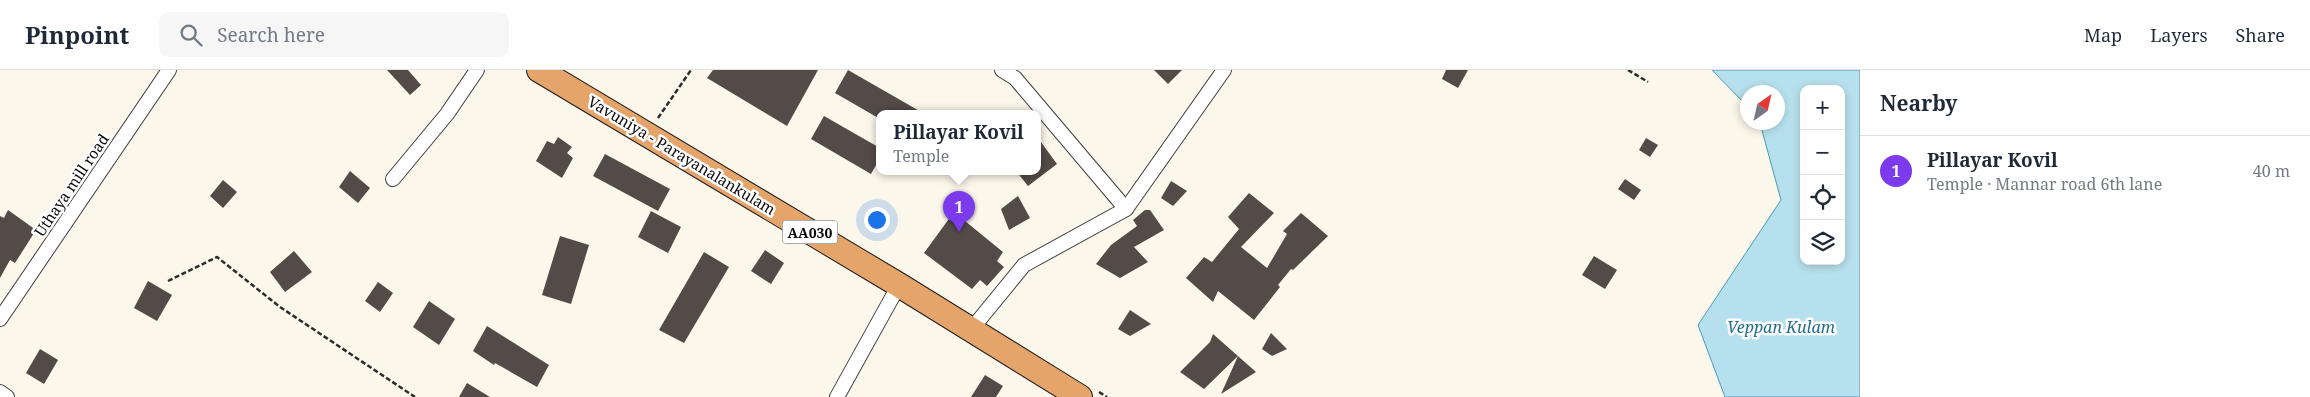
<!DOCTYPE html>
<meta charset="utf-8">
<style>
body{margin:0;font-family:"Noto Serif",serif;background:#f6f6f7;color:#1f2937}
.controls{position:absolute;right:15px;top:15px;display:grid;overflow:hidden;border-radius:10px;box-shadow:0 2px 8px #0003}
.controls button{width:45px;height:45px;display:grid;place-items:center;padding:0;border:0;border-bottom:1px solid #e0e1e3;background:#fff;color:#1f2937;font:25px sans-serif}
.compass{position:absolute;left:1740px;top:15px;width:45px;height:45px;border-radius:50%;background:#fff;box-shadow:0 2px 8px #0003;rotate:34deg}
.you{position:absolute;left:876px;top:149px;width:18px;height:18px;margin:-12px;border:4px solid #fff;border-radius:50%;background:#1a73e8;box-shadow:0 0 0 8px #1a73e833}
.badge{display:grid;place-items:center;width:32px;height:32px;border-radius:50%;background:#7c3aed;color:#fff;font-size:16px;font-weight:700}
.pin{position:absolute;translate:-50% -41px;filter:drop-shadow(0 1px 2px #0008)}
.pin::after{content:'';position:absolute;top:26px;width:18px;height:15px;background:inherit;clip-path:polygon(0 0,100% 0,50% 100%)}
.popup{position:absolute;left:876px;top:40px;width:165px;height:65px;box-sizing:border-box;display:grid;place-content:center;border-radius:10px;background:#fff;filter:drop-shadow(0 1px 4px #0005);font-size:16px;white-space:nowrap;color:#747a83}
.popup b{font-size:19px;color:#1f2937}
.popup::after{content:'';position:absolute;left:50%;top:100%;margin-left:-10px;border:10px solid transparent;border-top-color:#fff}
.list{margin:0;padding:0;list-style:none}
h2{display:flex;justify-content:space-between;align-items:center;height:65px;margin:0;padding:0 20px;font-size:21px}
h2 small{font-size:16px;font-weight:400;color:#747a83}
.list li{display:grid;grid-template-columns:32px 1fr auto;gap:15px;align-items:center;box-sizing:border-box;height:70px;padding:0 20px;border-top:1px solid #e0e1e3}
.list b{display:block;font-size:19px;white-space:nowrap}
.list p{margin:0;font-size:16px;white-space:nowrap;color:#747a83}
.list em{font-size:16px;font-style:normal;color:#747a83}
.icon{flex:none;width:28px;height:28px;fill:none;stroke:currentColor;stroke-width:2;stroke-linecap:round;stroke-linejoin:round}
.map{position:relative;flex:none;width:1860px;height:327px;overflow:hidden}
header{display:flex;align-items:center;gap:30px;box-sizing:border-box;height:70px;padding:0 25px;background:#fff;border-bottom:1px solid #e0e1e3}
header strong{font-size:24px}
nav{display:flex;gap:28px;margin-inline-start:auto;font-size:18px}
.search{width:350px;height:45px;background:#f6f6f7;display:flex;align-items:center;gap:12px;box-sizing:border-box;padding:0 18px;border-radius:10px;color:#747a83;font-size:19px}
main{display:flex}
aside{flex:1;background:#fff}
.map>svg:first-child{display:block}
</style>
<header>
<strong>Pinpoint</strong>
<div class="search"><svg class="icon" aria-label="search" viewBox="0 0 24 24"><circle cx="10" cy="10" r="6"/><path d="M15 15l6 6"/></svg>Search here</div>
<nav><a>Map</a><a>Layers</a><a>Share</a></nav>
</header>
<main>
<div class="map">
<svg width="1860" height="327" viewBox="0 0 1860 327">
<rect width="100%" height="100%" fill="#fcf7eb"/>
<path fill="#b6e0ed" stroke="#469bbb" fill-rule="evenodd" d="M1712 0H1860V327H1725L1698 255 1781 130 1760 53 1778 52V22H1748L1747 36ZM1804 19H1841V191H1804Z"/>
<g fill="#524b48">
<polygon points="387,0 408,0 421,15 410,25"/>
<polygon points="713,0 818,0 787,56 707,8"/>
<polygon points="848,0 923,43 880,43 880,49 835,23"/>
<polygon points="1154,0 1182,0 1168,14"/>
<polygon points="1446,0 1468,0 1458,18 1442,9"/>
<polygon points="824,46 880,78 880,88 871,104 811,69"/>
<polygon points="558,67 572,77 567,83 573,88 562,108 536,91 547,71 554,74"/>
<polygon points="1038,68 1057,94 1028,116 1016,101 1038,101"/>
<polygon points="1646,68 1658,75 1650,87 1639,80"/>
<polygon points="605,84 670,119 658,141 593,106"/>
<polygon points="350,101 370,118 358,133 339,117"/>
<polygon points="1625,109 1641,120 1634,130 1618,119"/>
<polygon points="223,110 237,122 223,138 210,126"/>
<polygon points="1171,111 1187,121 1173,136 1161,128"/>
<polygon points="1249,123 1274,143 1241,177 1267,198 1287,164 1283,161 1301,143 1328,166 1293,200 1291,199 1278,215 1280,217 1254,250 1218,221 1213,232 1186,208 1204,187 1212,192 1239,159 1228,147"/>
<polygon points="1018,126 1030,148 1009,160 1001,139"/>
<polygon points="8,140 36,160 15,193 10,190 0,208 0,146 4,148"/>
<polygon points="1145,140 1150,140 1164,160 1134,177 1148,192 1120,208 1096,194 1111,175 1137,156 1133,150"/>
<polygon points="651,141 681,157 668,183 638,167"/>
<polygon points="954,142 1003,182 997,191 1004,197 987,216 980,210 972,219 924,183"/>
<polygon points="560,166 589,175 571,234 542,225"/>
<polygon points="765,180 784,193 771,214 751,201"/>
<polygon points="294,181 312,202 285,222 270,202"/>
<polygon points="704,182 729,197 684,273 659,260"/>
<polygon points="1594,186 1617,200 1605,219 1582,205"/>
<polygon points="148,211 172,225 157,251 134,238"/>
<polygon points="378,212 393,223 380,242 365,231"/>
<polygon points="429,231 455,249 439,275 413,257"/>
<polygon points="1130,240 1151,254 1130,266 1118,259"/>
<polygon points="487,256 549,295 537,317 495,293 494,295 473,281"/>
<polygon points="1271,263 1287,279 1272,286 1262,279"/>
<polygon points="1213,264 1256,302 1221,324 1238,286 1204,319 1180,302 1210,272"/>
<polygon points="40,279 58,290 44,314 26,303"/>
<polygon points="985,305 1003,316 996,327 971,327"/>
<polygon points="467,313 490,327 459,327"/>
</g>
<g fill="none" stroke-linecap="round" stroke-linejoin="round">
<defs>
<g id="minor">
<polyline points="1002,0 1015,8 1126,139"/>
<polyline points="393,109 447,44 477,0"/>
<polyline points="0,249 169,0"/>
<polyline points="970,261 1024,195 1126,139 1224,0"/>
<polyline points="0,322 7,327"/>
<polyline points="837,327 899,215"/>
</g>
<polyline id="trunk" points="539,0 899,215 1080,327"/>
</defs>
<use href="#minor" stroke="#3d3d3d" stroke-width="16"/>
<use href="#trunk" stroke="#1b1b1b" stroke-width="26"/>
<g stroke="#2c2c2c" stroke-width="2.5" stroke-dasharray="5 2.5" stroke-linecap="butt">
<polyline points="1628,0 1648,12"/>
<polyline points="658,48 691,0"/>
<polyline points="168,211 217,187 280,237 415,327"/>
<polyline points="1099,322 1107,327"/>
</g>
<use href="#minor" stroke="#fff" stroke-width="14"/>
<use href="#trunk" stroke="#e4a46a" stroke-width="24"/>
</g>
<g text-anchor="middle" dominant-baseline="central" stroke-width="5" stroke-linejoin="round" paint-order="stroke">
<rect fill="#fff" stroke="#545454" stroke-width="1" x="782.5" y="150.5" width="55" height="23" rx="4"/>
<g font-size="14" font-weight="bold" fill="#0a0a0a">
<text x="810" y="162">AA030</text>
</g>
<g font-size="15" fill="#0a0a0a" stroke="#fff">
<text transform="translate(682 85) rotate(31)">Vavuniya - Parayanalankulam</text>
<text transform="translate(71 115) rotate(-56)">Uthaya mill road</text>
</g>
<g font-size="16" font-style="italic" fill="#256c8b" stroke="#fff">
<text x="1781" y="257">Veppan Kulam</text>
</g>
</g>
</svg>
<div class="controls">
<button>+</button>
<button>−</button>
<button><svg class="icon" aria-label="locate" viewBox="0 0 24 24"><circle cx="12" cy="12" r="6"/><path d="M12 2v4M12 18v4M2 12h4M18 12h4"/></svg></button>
<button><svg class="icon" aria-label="layers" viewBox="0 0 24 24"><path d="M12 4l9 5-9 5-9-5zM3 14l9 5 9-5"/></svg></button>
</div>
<svg class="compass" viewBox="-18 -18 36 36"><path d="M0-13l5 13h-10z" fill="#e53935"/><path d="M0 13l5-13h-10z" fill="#747a83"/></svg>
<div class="you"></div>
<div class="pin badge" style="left:959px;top:162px">1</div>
<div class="popup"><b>Pillayar Kovil</b>Temple</div>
</div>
<aside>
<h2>Nearby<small></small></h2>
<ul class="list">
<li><span class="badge">1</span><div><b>Pillayar Kovil</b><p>Temple · Mannar road 6th lane</p></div><em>40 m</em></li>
</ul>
</aside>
</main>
